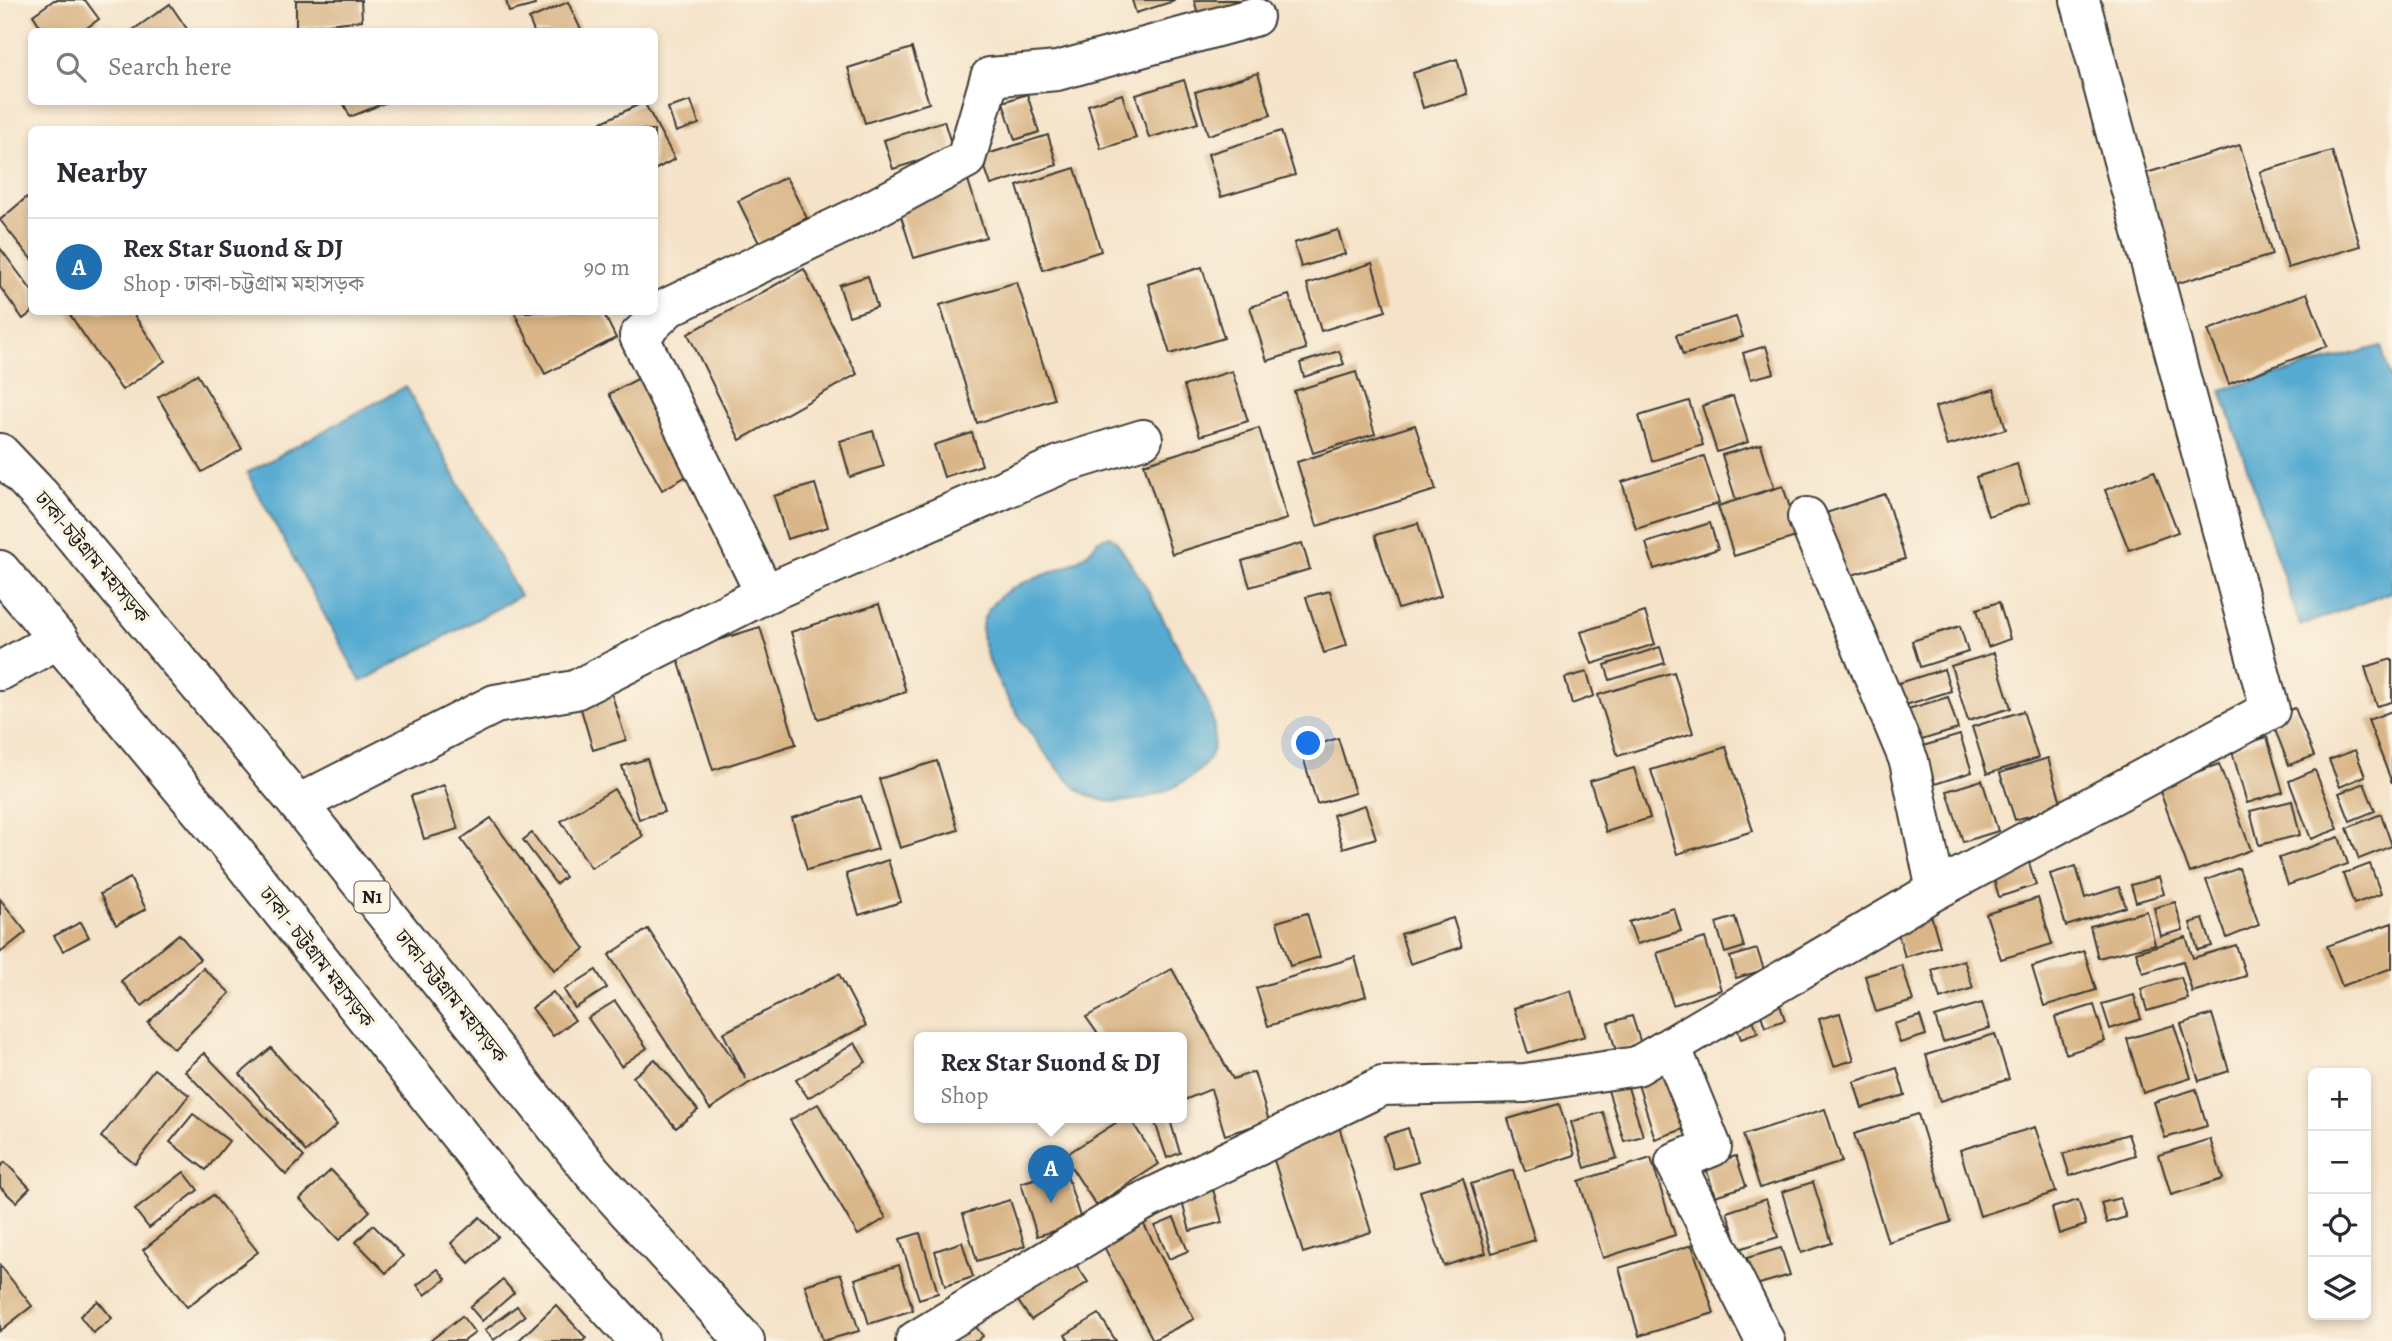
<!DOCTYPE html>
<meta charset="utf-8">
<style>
body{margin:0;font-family:Alegreya,"Noto Serif Bengali",serif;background:#f7f7f7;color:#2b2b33}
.controls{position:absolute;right:21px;bottom:21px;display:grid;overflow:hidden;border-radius:10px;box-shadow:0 4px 10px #0003}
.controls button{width:63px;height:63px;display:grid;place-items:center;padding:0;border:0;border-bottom:2px solid #e1e1e2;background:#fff;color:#2b2b33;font:35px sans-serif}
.you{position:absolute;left:1309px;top:744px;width:24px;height:24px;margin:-18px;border:5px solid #fff;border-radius:50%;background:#1a73e8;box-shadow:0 0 0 10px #1a73e833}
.badge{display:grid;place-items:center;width:46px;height:46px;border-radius:50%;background:#1f6fb2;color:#fff;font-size:23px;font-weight:700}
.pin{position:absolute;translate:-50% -58px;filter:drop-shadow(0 2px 4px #0008)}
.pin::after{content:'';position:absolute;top:37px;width:24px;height:21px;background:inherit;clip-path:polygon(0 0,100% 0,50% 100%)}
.popup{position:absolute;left:914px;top:1032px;width:273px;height:91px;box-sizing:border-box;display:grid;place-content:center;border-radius:10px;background:#fff;filter:drop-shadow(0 2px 5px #0005);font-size:23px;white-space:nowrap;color:#7c7c81}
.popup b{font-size:26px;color:#2b2b33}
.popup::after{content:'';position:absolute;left:50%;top:100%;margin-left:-14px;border:14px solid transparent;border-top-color:#fff}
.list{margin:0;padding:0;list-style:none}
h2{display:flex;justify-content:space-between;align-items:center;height:91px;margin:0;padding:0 28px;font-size:30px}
h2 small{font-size:23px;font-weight:400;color:#7c7c81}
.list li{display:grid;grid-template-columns:46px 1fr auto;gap:21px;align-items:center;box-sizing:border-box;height:98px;padding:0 28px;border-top:2px solid #e1e1e2}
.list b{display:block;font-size:26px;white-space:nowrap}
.list p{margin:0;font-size:23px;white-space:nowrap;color:#7c7c81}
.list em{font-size:23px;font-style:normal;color:#7c7c81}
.icon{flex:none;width:38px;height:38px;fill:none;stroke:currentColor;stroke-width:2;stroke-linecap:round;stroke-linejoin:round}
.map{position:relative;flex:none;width:2392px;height:1341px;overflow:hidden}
.search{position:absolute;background:#fff;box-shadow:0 4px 10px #0003;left:28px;top:28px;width:630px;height:77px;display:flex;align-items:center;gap:18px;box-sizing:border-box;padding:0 24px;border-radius:10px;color:#7c7c81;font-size:26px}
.panel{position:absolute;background:#fff;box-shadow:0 4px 10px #0003;left:28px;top:126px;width:630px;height:189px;border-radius:10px}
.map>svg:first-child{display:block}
</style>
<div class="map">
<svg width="2392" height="1341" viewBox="0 0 2392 1341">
<rect width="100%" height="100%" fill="#fcf5e5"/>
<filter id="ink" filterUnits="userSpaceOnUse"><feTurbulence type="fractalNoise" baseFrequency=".0143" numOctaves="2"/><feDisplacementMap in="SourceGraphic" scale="14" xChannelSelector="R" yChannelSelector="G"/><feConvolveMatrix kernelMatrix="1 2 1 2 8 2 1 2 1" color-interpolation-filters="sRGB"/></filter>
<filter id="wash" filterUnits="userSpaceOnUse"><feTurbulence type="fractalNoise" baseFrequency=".00686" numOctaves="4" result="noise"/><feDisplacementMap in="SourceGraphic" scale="28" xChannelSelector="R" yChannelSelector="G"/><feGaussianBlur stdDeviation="1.57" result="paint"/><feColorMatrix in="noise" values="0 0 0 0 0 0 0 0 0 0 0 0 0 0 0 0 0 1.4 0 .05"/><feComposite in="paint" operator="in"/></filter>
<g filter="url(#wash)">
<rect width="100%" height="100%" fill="#f5e3c9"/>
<g fill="#54aad1" stroke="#386376" stroke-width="2">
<polygon points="2381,346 2392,383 2392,592 2300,626 2221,390"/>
<polygon points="406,386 520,596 361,682 247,473"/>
<path d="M1110 536 1116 541 1146 587 1203 694C1213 713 1220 740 1208 760 1191 787 1128 810 1098 799 1091 797 1080 792 1075 787 1048 762 968 656 984 618 1004 570 1075 581 1098 540Z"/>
</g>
<g id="blocks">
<g fill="#d9b587">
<polygon points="54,0 85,0 99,19 81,32 44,32 33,15"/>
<polygon points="296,0 361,0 362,20 296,28"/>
<polygon points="506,0 534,0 535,5 509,12"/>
<polygon points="1132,0 1174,0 1174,1 1136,13"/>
<polygon points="1194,0 1240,0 1241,4 1199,17"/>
<polygon points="568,2 582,32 534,32 529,19"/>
<polygon points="170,4 189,32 130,32"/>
<polygon points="912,48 929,103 865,123 848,68"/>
<polygon points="1457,59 1467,94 1423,108 1413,73"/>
<polygon points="1258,73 1271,115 1208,135 1195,92"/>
<polygon points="1184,80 1198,123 1149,138 1136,95"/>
<polygon points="1027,94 1039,132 1015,140 1003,102"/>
<polygon points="1122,94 1136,138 1101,149 1088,105"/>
<polygon points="691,101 699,124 676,132 668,108"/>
<polygon points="343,102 387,102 350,117"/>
<polygon points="644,102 675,159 654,170 654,130 607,130 602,122"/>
<polygon points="944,121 953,150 893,169 884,140"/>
<polygon points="1281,131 1295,175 1221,197 1208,154"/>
<polygon points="1048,135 1057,165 991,185 981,156"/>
<polygon points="2240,145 2272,255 2175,284 2143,174"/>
<polygon points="2332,151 2360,246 2288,268 2260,172"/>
<polygon points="1075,168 1101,251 1043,270 1017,186"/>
<polygon points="786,177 807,218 759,243 738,201"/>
<polygon points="967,177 986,237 914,258 896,200"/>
<polygon points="27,197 32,203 32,260 0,220"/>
<polygon points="1338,230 1345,254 1301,267 1294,243"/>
<polygon points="0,248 32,291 32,312 23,319 0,287"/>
<polygon points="1372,263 1386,311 1321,331 1307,284"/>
<polygon points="1202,267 1224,338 1170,354 1148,284"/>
<polygon points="804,269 857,374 740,440 688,334"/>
<polygon points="868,276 877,307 849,316 839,285"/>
<polygon points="1017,282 1054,399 977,423 940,305"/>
<polygon points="2307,293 2327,346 2229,384 2208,330"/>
<polygon points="1289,295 1306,349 1267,361 1250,307"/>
<polygon points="68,312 132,312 165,361 122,390"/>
<polygon points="514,312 603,312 616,338 545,374"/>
<polygon points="1736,317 1743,337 1683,355 1676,335"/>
<polygon points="1766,346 1774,373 1751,379 1743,353"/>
<polygon points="1339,351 1344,364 1304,377 1300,363"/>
<polygon points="1232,371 1248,421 1200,436 1184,386"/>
<polygon points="1356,372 1375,434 1313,453 1294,391"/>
<polygon points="197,374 242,449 202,472 158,397"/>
<polygon points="639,378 692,473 662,490 609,394"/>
<polygon points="1994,389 2006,429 1947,446 1935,407"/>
<polygon points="1733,396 1748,442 1717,452 1702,406"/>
<polygon points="1689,401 1703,445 1652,461 1639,416"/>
<polygon points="1415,425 1436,490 1317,526 1297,462"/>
<polygon points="1259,428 1287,519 1172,554 1144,464"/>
<polygon points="873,431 884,466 850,477 840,441"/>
<polygon points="972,433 982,465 944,477 934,445"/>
<polygon points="1761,444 1774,488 1736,500 1722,455"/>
<polygon points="1704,456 1719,503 1636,529 1622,482"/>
<polygon points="2017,464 2029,503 1988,516 1976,477"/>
<polygon points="2154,471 2178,532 2129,550 2105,490"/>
<polygon points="815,484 828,527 787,539 774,496"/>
<polygon points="1783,486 1799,536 1734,556 1718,506"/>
<polygon points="1885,494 1905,559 1842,578 1823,514"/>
<polygon points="1418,523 1441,596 1398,609 1375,535"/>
<polygon points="1710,523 1718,549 1654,569 1646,543"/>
<polygon points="1302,543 1310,569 1250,587 1242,561"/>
<polygon points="1330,591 1347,645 1324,653 1306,597"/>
<polygon points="1999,602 2010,639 1988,647 1977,609"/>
<polygon points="879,604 906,692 818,719 791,632"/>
<polygon points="1645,612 1655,644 1592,664 1581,632"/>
<polygon points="1960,626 1968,652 1920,667 1912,641"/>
<polygon points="760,627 796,744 713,770 676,653"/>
<polygon points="1660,647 1665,663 1610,680 1605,665"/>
<polygon points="1994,653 2011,708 1968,721 1951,666"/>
<polygon points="2392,659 2392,702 2377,706 2365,667"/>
<polygon points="1944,669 1951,691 1899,707 1893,685"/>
<polygon points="1587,672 1594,696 1572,704 1565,678"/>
<polygon points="1674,672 1693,733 1618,756 1598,695"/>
<polygon points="611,692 626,740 593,750 579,702"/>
<polygon points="1948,697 1958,729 1918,741 1908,709"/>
<polygon points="2295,708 2314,756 2289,765 2270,717"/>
<polygon points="2023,711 2038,758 1987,774 1972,727"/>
<polygon points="2392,711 2392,783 2368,720"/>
<polygon points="1960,735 1972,772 1935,784 1923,746"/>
<polygon points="2267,737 2283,792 2247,803 2231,748"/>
<polygon points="1338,738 1355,793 1317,804 1301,750"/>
<polygon points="1726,747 1753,831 1677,854 1651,770"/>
<polygon points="2355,750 2365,776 2340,787 2329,760"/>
<polygon points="2048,758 2062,806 2015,820 2000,773"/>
<polygon points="647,759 664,812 639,819 622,766"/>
<polygon points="937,761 958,830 900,848 879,779"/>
<polygon points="2219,764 2251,850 2190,873 2158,786"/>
<polygon points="1634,768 1650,818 1606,832 1590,781"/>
<polygon points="2315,770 2338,829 2311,839 2289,781"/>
<polygon points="1982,780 1998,831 1963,842 1947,791"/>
<polygon points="2364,783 2375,811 2350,821 2339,793"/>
<polygon points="444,785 458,829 424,839 411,796"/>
<polygon points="614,789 643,836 591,868 561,821"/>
<polygon points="861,796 878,849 807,870 792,818"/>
<polygon points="2292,801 2300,835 2259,845 2250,811"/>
<polygon points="1365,805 1376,838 1343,848 1333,815"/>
<polygon points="2381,814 2392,846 2359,859 2347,828"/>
<polygon points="491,818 585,949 554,970 461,839"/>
<polygon points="532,833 565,877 556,884 523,840"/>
<polygon points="2339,837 2348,864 2288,885 2279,858"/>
<polygon points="2025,850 2036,885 1999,897 1989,862"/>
<polygon points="888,860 901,902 859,915 846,874"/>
<polygon points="2370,864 2381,894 2354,904 2343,874"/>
<polygon points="2076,866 2085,898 2119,887 2126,907 2066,926 2050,874"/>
<polygon points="2239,868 2259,925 2227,938 2206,880"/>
<polygon points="2159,877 2164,894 2136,902 2131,885"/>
<polygon points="130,878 146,909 116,925 100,894"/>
<polygon points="2038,898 2052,944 2001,959 1986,914"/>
<polygon points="0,899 26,932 0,953"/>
<polygon points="2175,902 2183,930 2161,936 2154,908"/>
<polygon points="1674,908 1681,931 1637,944 1629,922"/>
<polygon points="2147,911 2155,944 2098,958 2090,926"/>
<polygon points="1307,913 1320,957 1290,966 1277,922"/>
<polygon points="1931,915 1940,946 1905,957 1896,926"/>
<polygon points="1735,917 1744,947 1725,953 1716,923"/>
<polygon points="1453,918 1462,947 1410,964 1401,934"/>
<polygon points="2203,919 2212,946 2198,950 2190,923"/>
<polygon points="81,922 89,937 63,951 54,936"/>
<polygon points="2392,923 2392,968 2342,986 2327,946"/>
<polygon points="648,929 746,1079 723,1033 839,974 866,1026 749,1083 710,1109 609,955"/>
<polygon points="179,934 200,959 142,1006 121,981"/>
<polygon points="2186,937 2193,958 2236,945 2246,976 2192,992 2183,961 2143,973 2136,952"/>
<polygon points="1705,938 1721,990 1673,1005 1657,953"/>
<polygon points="1757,949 1764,970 1736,978 1730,957"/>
<polygon points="2084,951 2096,990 2044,1006 2032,967"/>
<polygon points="1355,957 1366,996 1268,1026 1256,988"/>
<polygon points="1964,960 1973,988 1940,999 1932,970"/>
<polygon points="1902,965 1913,1001 1876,1012 1865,976"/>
<polygon points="203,968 230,993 174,1049 148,1023"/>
<polygon points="1172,969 1233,1079 1254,1072 1269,1121 1225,1135 1211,1089 1182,1101 1182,1037 1100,1037 1086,1017"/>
<polygon points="596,970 607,988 575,1008 564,990"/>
<polygon points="2181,977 2188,999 2147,1011 2141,989"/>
<polygon points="1571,991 1585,1036 1528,1053 1514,1008"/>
<polygon points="553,992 575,1020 553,1036 532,1008"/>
<polygon points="2134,995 2141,1019 2110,1029 2102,1004"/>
<polygon points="615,1001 647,1048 621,1066 588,1018"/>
<polygon points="1982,1003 1990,1028 1943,1042 1935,1017"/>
<polygon points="1780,1005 1785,1020 1765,1027 1760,1012"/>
<polygon points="2094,1005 2105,1041 2066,1054 2055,1017"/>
<polygon points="1840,1013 1854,1060 1834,1066 1819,1019"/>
<polygon points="2212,1014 2229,1071 2199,1081 2181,1024"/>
<polygon points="1632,1016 1641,1044 1616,1051 1608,1023"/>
<polygon points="1920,1016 1926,1035 1900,1043 1894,1024"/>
<polygon points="1752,1017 1758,1033 1741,1039 1735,1022"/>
<polygon points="2174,1025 2191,1078 2143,1093 2127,1039"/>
<polygon points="1995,1034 2009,1079 1940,1101 1926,1055"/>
<polygon points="855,1043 866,1062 808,1098 796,1080"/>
<polygon points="271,1048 337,1125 306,1152 240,1074"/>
<polygon points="204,1053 304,1157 286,1175 185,1071"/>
<polygon points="655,1059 698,1110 676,1128 633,1077"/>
<polygon points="1665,1068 1684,1129 1655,1139 1636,1078"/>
<polygon points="1897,1068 1905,1095 1862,1108 1854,1082"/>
<polygon points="154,1069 189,1095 135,1164 101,1137"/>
<polygon points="1626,1081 1643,1136 1624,1141 1607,1087"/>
<polygon points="2196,1089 2207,1126 2165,1138 2154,1102"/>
<polygon points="818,1104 886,1218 858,1235 790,1120"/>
<polygon points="1559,1104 1575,1155 1525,1171 1508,1119"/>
<polygon points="1825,1109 1842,1162 1760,1188 1743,1135"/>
<polygon points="1603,1112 1617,1158 1585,1168 1571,1122"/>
<polygon points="193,1114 229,1141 206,1170 170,1142"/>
<polygon points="1918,1114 1951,1222 1888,1242 1854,1134"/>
<polygon points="1125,1117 1129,1117 1159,1164 1096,1205 1064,1156"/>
<polygon points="1169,1117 1180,1153 1167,1158 1154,1119"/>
<polygon points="1338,1123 1371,1232 1303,1253 1269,1144"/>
<polygon points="2035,1127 2056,1192 1980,1216 1960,1150"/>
<polygon points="1408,1128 1418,1162 1394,1169 1384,1136"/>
<polygon points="2128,1134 2135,1155 2070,1176 2063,1154"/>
<polygon points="2210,1139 2223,1179 2171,1195 2159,1155"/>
<polygon points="1736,1156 1746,1186 1715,1196 1705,1165"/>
<polygon points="1651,1158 1675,1235 1603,1258 1579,1181"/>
<polygon points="5,1162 30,1188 16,1202 0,1187 0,1167"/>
<polygon points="1065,1169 1082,1223 1037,1236 1021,1183"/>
<polygon points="331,1170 370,1211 339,1240 300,1199"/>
<polygon points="1513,1170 1535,1240 1492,1253 1471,1184"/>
<polygon points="184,1172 198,1190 149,1228 135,1210"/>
<polygon points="1463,1178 1486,1253 1444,1266 1420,1191"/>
<polygon points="1211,1182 1222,1222 1190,1231 1179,1191"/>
<polygon points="1813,1182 1832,1243 1801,1253 1782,1192"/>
<polygon points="213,1195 258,1252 187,1307 143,1250"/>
<polygon points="2120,1198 2126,1217 2107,1223 2101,1203"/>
<polygon points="1766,1199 1778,1237 1739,1249 1727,1212"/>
<polygon points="1010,1200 1025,1246 977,1261 963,1214"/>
<polygon points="2078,1200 2086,1225 2059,1234 2052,1208"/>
<polygon points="480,1217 498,1237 469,1263 451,1243"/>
<polygon points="1174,1218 1188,1251 1169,1259 1155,1226"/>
<polygon points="1141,1219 1194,1319 1153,1340 1101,1241"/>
<polygon points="373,1225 403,1256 386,1273 356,1242"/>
<polygon points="920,1233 938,1293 919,1299 900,1239"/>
<polygon points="962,1242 973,1277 945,1286 935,1251"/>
<polygon points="1692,1245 1714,1313 1639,1336 1619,1268"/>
<polygon points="1781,1248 1790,1275 1756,1285 1747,1258"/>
<polygon points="1071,1257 1088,1282 1031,1320 1014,1295"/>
<polygon points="0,1265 32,1306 0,1331"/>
<polygon points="899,1265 913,1310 869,1324 855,1279"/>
<polygon points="438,1269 446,1279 425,1295 417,1285"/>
<polygon points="841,1274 859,1331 823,1341 805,1285"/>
<polygon points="503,1280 514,1293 482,1321 470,1307"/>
<polygon points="98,1301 112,1318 93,1333 80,1316"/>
<polygon points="556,1305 586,1338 583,1341 518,1341"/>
<polygon points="517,1306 525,1316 494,1340 485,1330"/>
<polygon points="965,1313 983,1336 977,1341 927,1341"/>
<polygon points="1099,1314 1116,1341 1069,1341 1065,1335"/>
<polygon points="462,1316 475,1333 464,1341 430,1341"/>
</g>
</g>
</g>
<g filter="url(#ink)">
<use href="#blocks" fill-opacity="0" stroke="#3d3a36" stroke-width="2"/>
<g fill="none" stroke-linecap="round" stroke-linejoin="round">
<defs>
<g id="minor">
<polyline points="1807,517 1909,761 1936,890"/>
<polyline points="765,594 639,336 669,307 862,215 966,159 990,77 1057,71 1254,17"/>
<polyline points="0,671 59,639"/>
<polyline points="298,804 495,704 575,690 765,594 1062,464 1143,439"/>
<polyline points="1671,1046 1712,1147 1675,1162 1765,1341"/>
<polyline points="915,1341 1140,1203 1382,1086 1525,1083 1637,1066 1936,890 2270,710 2080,0"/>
</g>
<g id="highway">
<polyline points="0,453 40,495 298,804 593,1173 745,1341"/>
<polyline points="0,570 225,840 519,1210 639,1341"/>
</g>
</defs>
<use href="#minor" stroke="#3d3a36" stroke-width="42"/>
<use href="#highway" stroke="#3d3a36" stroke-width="42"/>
<use href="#minor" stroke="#fff" stroke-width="38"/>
<use href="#highway" stroke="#fff" stroke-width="38"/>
</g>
</g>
<g text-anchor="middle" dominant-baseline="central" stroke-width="7" stroke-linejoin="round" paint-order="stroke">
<rect fill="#fcf5e5" stroke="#5f5d58" stroke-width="2" x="354.5" y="881.5" width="35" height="31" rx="5"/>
<g font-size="19" font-weight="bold" fill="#1c1c1c">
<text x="372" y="897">N1</text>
</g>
<g font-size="21" fill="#1c1c1c" stroke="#fcf5e5">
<text transform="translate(92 557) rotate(50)">ঢাকা-চট্টগ্রাম মহাসড়ক</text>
<text transform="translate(317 957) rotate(52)">ঢাকা - চট্টগ্রাম মহাসড়ক</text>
<text transform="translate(451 996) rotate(51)">ঢাকা-চট্টগ্রাম মহাসড়ক</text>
</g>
</g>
</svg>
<div class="controls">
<button>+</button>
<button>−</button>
<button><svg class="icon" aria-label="locate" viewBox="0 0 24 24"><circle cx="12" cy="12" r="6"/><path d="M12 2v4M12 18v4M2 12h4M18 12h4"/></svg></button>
<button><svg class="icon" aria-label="layers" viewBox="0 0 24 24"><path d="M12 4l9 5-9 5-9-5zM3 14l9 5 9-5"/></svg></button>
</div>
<div class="you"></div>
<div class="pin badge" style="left:1051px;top:1203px">A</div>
<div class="popup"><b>Rex Star Suond &amp; DJ</b>Shop</div>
<div class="search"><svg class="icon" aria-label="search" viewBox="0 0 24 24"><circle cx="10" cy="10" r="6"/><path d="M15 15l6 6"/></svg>Search here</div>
<section class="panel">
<h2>Nearby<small></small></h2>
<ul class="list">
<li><span class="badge">A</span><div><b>Rex Star Suond &amp; DJ</b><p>Shop · ঢাকা-চট্টগ্রাম মহাসড়ক</p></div><em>90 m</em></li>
</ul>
</section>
</div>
